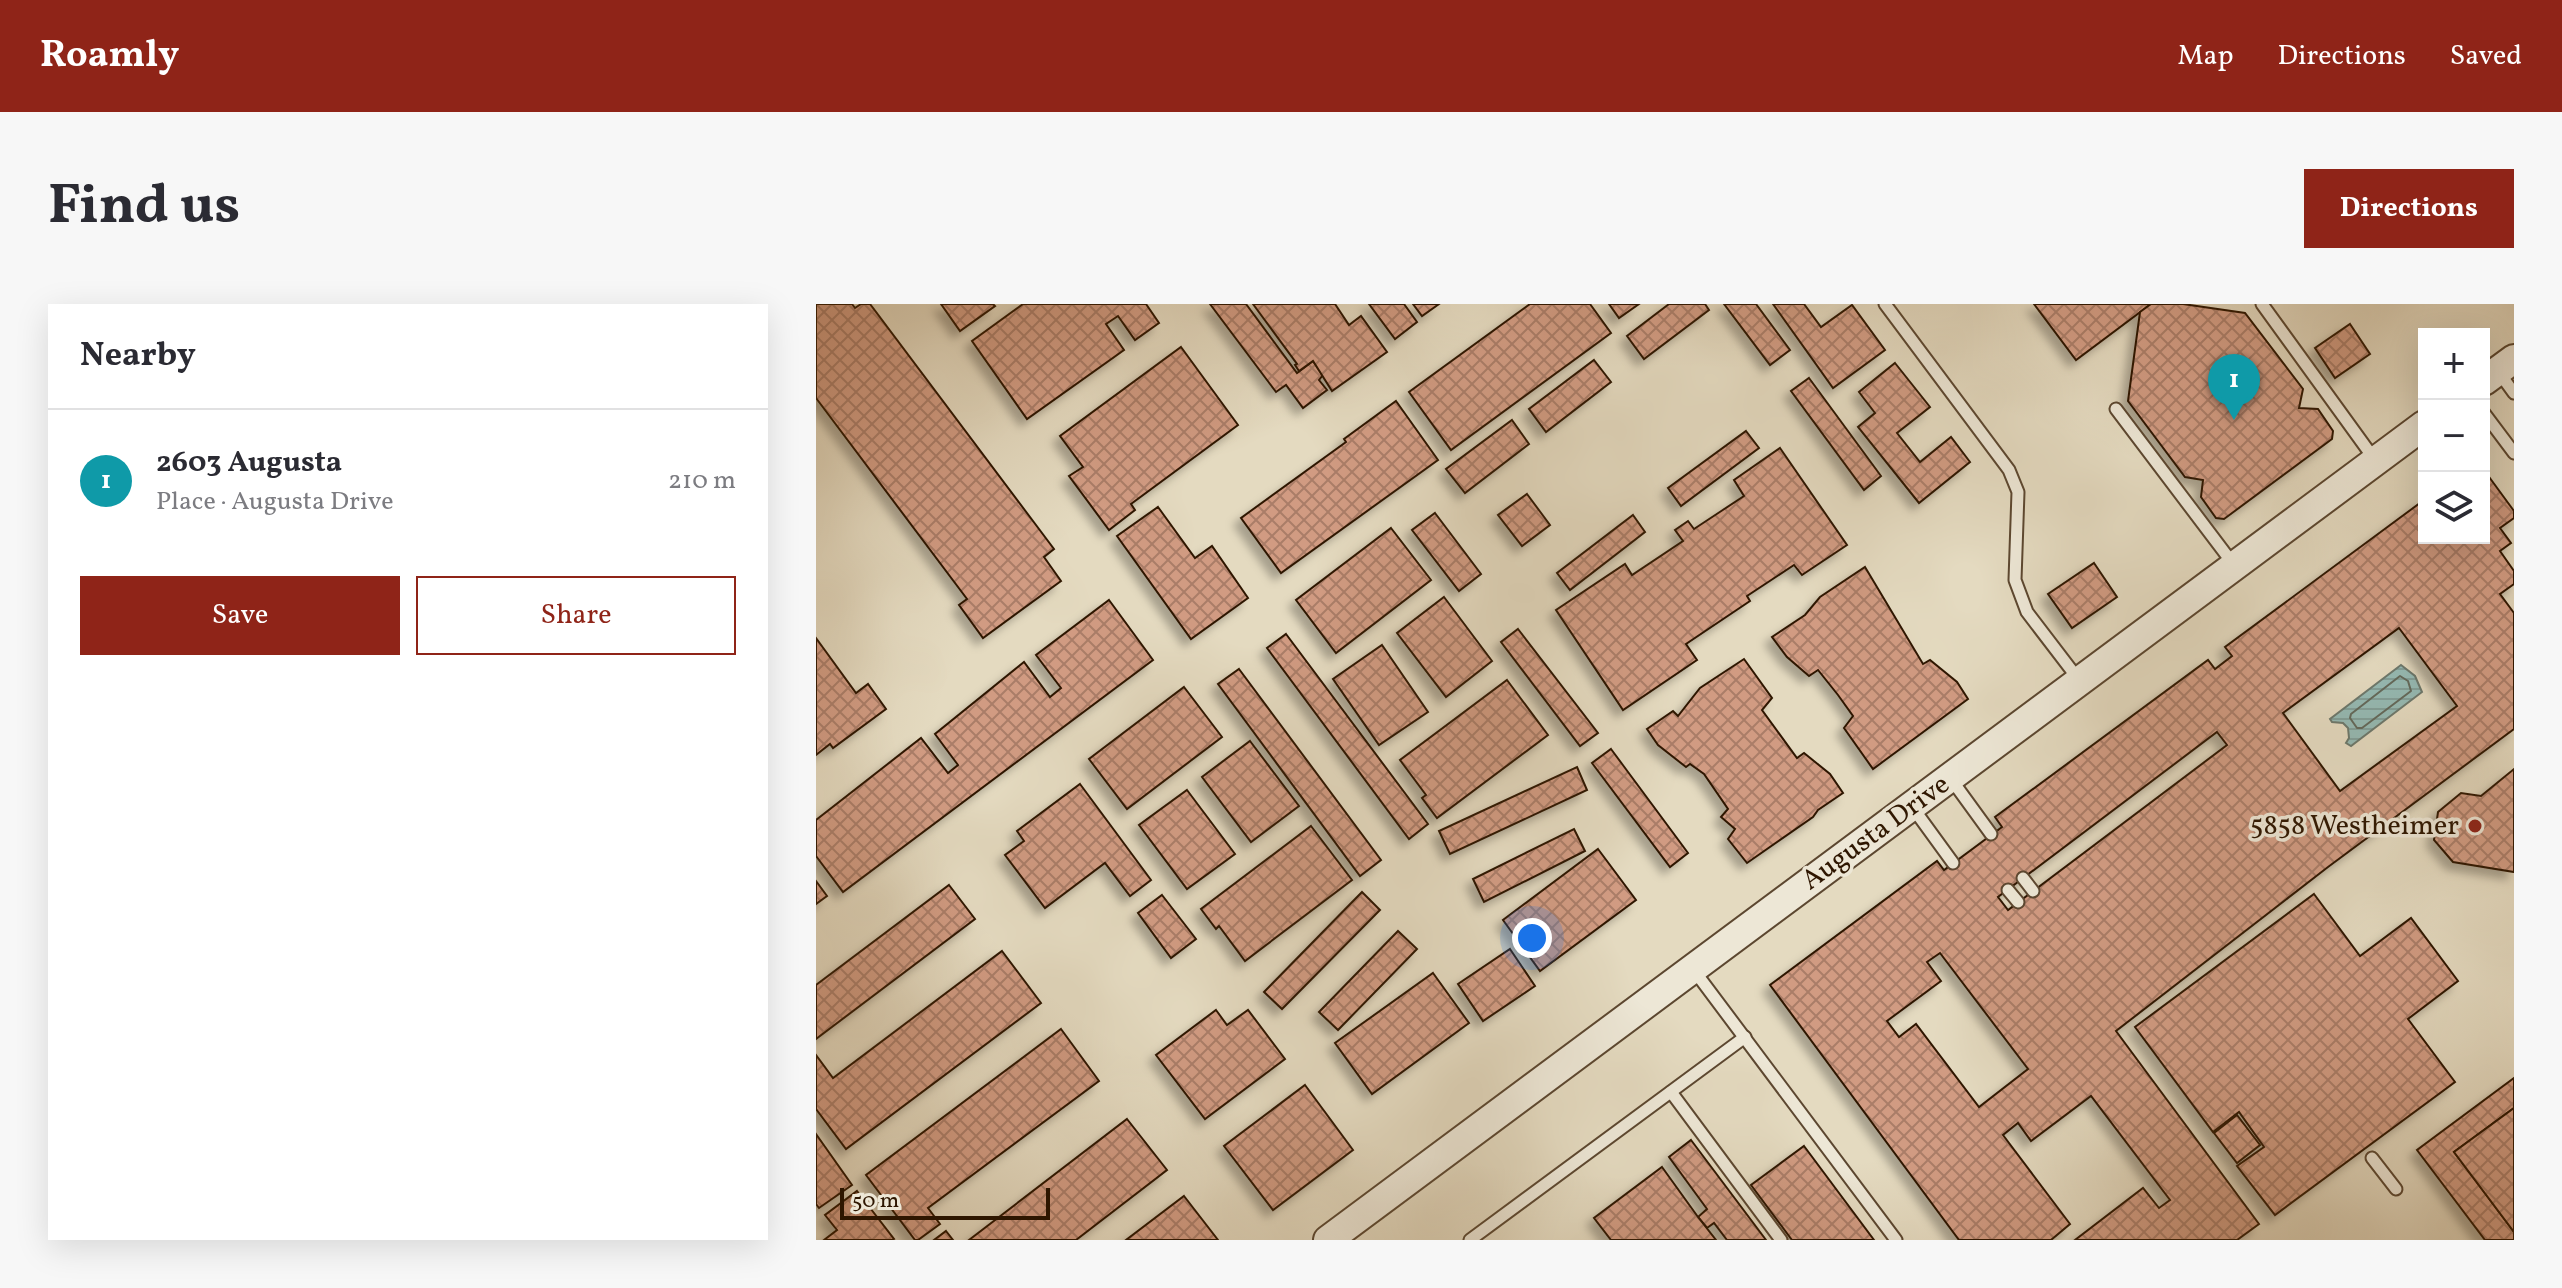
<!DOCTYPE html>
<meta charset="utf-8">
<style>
body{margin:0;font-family:Vollkorn,serif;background:#f7f7f7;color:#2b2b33}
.controls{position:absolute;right:24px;top:24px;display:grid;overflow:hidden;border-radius:0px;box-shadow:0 8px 32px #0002}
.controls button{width:72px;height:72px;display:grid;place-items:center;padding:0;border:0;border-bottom:2px solid #e1e1e2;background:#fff;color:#2b2b33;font:40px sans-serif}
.scale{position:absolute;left:24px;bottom:20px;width:210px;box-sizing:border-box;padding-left:8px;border:4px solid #2e1600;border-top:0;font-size:22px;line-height:28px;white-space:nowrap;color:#2e1600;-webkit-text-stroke:6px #ede7d6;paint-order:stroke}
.you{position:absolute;left:716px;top:634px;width:28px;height:28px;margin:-20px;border:6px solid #fff;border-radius:50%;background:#1a73e8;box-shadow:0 0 0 12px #1a73e833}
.badge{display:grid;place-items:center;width:52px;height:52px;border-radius:50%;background:#8f2418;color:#fff;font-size:26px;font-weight:700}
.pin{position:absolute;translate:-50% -66px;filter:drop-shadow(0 2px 4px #0008)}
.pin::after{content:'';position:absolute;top:42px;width:28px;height:24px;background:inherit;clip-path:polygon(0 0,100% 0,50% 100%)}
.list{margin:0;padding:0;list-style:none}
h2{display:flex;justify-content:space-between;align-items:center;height:104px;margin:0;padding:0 32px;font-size:34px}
h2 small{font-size:26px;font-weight:400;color:#7c7c81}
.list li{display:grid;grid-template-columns:52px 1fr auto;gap:24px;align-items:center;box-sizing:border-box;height:144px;padding:0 32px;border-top:2px solid #e1e1e2}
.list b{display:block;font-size:30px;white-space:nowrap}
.list p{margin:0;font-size:26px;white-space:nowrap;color:#7c7c81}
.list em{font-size:26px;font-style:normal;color:#7c7c81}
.actions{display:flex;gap:16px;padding:24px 32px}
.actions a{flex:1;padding:18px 0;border:2px solid #8f2418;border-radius:0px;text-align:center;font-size:28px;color:#8f2418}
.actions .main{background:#8f2418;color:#fff}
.icon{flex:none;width:44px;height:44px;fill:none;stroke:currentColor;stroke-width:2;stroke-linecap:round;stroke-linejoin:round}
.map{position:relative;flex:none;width:1698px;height:936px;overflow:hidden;border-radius:0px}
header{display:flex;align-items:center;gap:48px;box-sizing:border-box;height:112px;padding:0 40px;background:#8f2418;color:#fff}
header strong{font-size:38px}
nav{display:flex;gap:44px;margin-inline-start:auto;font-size:28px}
.intro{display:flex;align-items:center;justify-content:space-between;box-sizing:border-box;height:192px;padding:0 48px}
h1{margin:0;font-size:56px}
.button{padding:20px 36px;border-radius:0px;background:#8f2418;color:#fff;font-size:28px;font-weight:700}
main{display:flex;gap:48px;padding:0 48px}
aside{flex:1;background:#fff;border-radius:0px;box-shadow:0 8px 32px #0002}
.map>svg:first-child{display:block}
</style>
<header>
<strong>Roamly</strong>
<nav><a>Map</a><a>Directions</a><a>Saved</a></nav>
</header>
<div class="intro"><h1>Find us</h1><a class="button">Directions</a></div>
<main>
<aside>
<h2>Nearby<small></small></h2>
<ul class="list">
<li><span class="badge" style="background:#0f9aa8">1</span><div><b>2603 Augusta</b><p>Place · Augusta Drive</p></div><em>210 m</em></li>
</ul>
<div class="actions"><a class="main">Save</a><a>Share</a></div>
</aside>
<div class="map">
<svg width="1698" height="936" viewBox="0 0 1698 936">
<defs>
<pattern id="water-rules" width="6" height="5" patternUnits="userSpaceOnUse" patternTransform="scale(2)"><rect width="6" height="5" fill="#95bab4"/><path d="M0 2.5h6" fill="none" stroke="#819f99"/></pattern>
<pattern id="building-cross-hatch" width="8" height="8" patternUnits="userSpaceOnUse" patternTransform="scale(2)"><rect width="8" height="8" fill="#d19b82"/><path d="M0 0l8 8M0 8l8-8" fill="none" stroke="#aa7d68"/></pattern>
<filter id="shadow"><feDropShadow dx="-7" dy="7" stdDeviation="4" flood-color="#0004"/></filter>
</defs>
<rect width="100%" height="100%" fill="#e4dac0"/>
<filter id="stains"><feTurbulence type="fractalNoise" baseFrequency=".0025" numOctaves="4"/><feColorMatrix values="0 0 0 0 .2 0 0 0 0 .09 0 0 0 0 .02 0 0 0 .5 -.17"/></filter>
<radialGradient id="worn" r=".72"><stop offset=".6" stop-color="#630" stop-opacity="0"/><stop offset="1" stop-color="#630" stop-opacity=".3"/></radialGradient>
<polygon fill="url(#water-rules)" stroke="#6c786c" stroke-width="2" points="1585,361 1599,372 1606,388 1535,442 1530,439 1533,434 1532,424 1527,419 1516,418 1514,415"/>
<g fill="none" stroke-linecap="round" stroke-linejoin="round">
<polygon stroke="#62685a" stroke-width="2" points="1584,372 1592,377 1595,387 1546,424 1541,424 1534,414 1535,410"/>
</g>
<g fill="url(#building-cross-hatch)" stroke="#2e1600" stroke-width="2" fill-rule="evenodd" filter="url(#shadow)">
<polygon points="0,0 36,0 39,4 45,0 54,0 238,245 228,253 245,277 167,334 143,301 151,295 0,94"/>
<polygon points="125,0 177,0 179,2 144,27"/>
<polygon points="207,0 330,0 343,19 319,36 302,12 290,20 308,46 211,115 156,37"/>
<polygon points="394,0 430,0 481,69 497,57 507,71 503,76 511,86 487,104 470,81 460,88"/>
<polygon points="437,0 519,0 533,21 545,12 571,48 516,87 497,57 483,67 479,61 481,60"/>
<polygon points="553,0 588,0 601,18 579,35"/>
<polygon points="597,0 623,0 606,12"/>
<polygon points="714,0 774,0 795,29 635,146 593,88"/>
<polygon points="793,0 823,0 803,14"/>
<polygon points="853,0 889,0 893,6 828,55 811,32"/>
<polygon points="908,0 940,0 974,46 954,61"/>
<polygon points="957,0 988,0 1005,23 1036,1 1069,46 1017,84"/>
<polygon points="1218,0 1335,0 1260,56"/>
<polygon points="1335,0 1367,0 1429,9 1487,85 1483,104 1502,105 1517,127 1516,135 1408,215 1400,214 1385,193 1387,176 1369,173 1312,97 1324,8"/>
<polygon points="1534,20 1554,50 1519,74 1499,44"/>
<polygon points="365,43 422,121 315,200 319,206 293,226 253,172 267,163 244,132"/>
<polygon points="778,56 795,78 730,128 713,105"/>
<polygon points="1079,59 1114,103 1081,129 1104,158 1135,133 1154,158 1103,199 1042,123 1059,109 1043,88"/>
<polygon points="993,74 1065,172 1048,186 975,87"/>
<polygon points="580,97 622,156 465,269 425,214 530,138 528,135"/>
<polygon points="696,116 713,140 649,189 630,165"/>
<polygon points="930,127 943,144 865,202 852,184"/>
<polygon points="964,144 1031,241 986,271 978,261 931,292 934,297 870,340 881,356 807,406 740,306 809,260 816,271 867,237 859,226 872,217 878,225 928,192 918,176"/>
<path d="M1668 166 1698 207V214L1684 224 1695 239 1684 247 1698 267V280L1684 290 1698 309V425L1512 563 1300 727 1443 920 1421 936H1259L1327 884 1343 904 1354 896 1275 792 1215 837 1202 819 1187 831 1254 920 1235 936H1143L954 681 1121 557 1128 566 1186 523 1179 513 1392 356 1399 365 1416 352 1409 343 1608 196V234H1668ZM1583 324 1641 402 1524 487 1467 409ZM1401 428 1411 441 1192 606 1182 593ZM1124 649 1212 765 1163 803 1100 720 1083 733 1071 717 1125 677 1111 658Z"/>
<polygon points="711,190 734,221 706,242 682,211"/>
<polygon points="342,203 379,254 396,242 432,294 375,335 301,232"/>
<polygon points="619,209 665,270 643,287 596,226"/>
<polygon points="817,211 829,228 754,286 741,269"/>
<polygon points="575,224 615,276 520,349 480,296"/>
<polygon points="1278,259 1301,293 1256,324 1232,290"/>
<polygon points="1049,263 1107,360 1114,356 1141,378 1152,395 1057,465 1028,424 1037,412 1022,391 1002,366 993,372 971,353 956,333 989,311 1004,293"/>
<polygon points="628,293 676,357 630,393 581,329"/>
<polygon points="293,296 337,356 27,588 0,552 0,516 105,434 132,469 142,461 119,430 208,358 234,393 245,384 220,351"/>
<polygon points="702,325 782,429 764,442 685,338"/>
<polygon points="470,330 612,520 593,535 451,344"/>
<polygon points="0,334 40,389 52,380 70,405 17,444 14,440 0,451"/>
<polygon points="566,341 612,408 563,441 517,375"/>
<polygon points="928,355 956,394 946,406 981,454 988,449 1014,470 1027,489 1002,506 997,513 931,559 912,535 919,525 905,513 912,505 888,470 874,460 870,463 842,441 831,425 857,407 862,412 884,384"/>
<polygon points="423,365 565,556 544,572 402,380"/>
<polygon points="691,376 732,431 621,514 606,494 610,491 584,456"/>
<polygon points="368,383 406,433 311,505 273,455"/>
<polygon points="434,437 483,502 435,538 386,473"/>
<polygon points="795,445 872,549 854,563 776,459"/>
<polygon points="761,463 771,486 634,550 623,527"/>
<polygon points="1698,465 1698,568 1637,558 1618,536 1622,508 1645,489 1665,492"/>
<polygon points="264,480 335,576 314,592 289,559 229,604 189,551 208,537 201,527"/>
<polygon points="371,486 419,550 371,585 323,521"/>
<polygon points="495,522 536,576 429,657 403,622 400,625 385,605"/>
<polygon points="758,525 769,547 668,598 657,575"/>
<polygon points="782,545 820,596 724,667 687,616"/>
<polygon points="0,577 11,592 0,600"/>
<polygon points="133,581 159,615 0,735 0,681"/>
<polygon points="546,588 564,606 466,705 448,688"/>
<polygon points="1498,590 1544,652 1595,614 1642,677 1592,715 1639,778 1459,911 1421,862 1448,843 1423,808 1397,828 1319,723"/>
<polygon points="346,591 380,635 355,654 322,609"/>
<polygon points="582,627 601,645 522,726 503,708"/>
<polygon points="694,645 719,682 667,717 642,680"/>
<polygon points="186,647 225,699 30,845 0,805 0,751 17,774"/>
<polygon points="617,669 653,719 556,790 519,739"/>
<polygon points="400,706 411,721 432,706 469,755 389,815 340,751"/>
<polygon points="245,725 283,777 112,904 124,920 102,936 99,936 50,871"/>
<polygon points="1698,774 1698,804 1638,848 1698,928 1698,936 1669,936 1601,846"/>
<polygon points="489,781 537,846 457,906 408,842"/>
<polygon points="1698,804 1698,928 1638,848"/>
<polygon points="1421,811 1444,841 1421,859 1398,829"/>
<polygon points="311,815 351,866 260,936 153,936"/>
<polygon points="0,830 36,881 3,904 0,900"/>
<polygon points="875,836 950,936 911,936 898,919 891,924 882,913 891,905 853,853"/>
<polygon points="988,842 1058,936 976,936 935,881"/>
<polygon points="846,863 882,913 900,936 795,936 778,914"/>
<polygon points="41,887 78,935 76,936 8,936 21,926 9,911"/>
<polygon points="368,892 402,936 310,936"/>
<polygon points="130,927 137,936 118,936"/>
</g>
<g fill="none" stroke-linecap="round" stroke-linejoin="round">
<defs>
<g id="service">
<polyline points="1069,0 1193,166 1202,188 1199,276 1211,308 1263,376"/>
<polyline points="1446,0 1559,156"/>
<polyline points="1682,67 1698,89"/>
<polyline points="1300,105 1418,261"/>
<polyline points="1668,109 1698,149"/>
<polyline points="1135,475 1175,530"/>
<polyline points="1097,504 1137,559"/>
<polyline points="1207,574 1217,587"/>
<polyline points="1192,586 1202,598"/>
<polyline points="877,665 1080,936"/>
<polyline points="855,788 965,936"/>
<polyline points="1556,854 1580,885"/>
<polyline points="654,936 929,733"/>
</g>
<g id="tertiary">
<polyline points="1668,77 1698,55"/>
<polyline points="512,936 1608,121"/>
</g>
</defs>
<use href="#service" stroke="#5c4730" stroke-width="15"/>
<use href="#tertiary" stroke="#5c4730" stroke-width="32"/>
<use href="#service" stroke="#ede7d6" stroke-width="11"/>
<use href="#tertiary" stroke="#ede7d6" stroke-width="28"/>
</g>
<circle fill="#8f2418" stroke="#ede7d6" stroke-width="3" cx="1659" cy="522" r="8"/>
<g text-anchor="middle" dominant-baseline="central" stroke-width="7" stroke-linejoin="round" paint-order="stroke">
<g font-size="28" fill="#2e1600" stroke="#ede7d6" text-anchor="end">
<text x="1643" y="522">5858 Westheimer</text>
</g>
<g font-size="28" fill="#2e1600" stroke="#ede7d6">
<text transform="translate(1060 529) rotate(-36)">Augusta Drive</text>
</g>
</g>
<rect width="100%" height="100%" filter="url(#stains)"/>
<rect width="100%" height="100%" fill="url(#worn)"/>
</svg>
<div class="controls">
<button>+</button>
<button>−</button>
<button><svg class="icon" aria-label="layers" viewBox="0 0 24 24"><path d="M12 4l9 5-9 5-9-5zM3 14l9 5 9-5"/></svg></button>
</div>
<div class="scale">50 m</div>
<div class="you"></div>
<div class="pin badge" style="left:1418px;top:116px;background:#0f9aa8">1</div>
</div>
</main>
